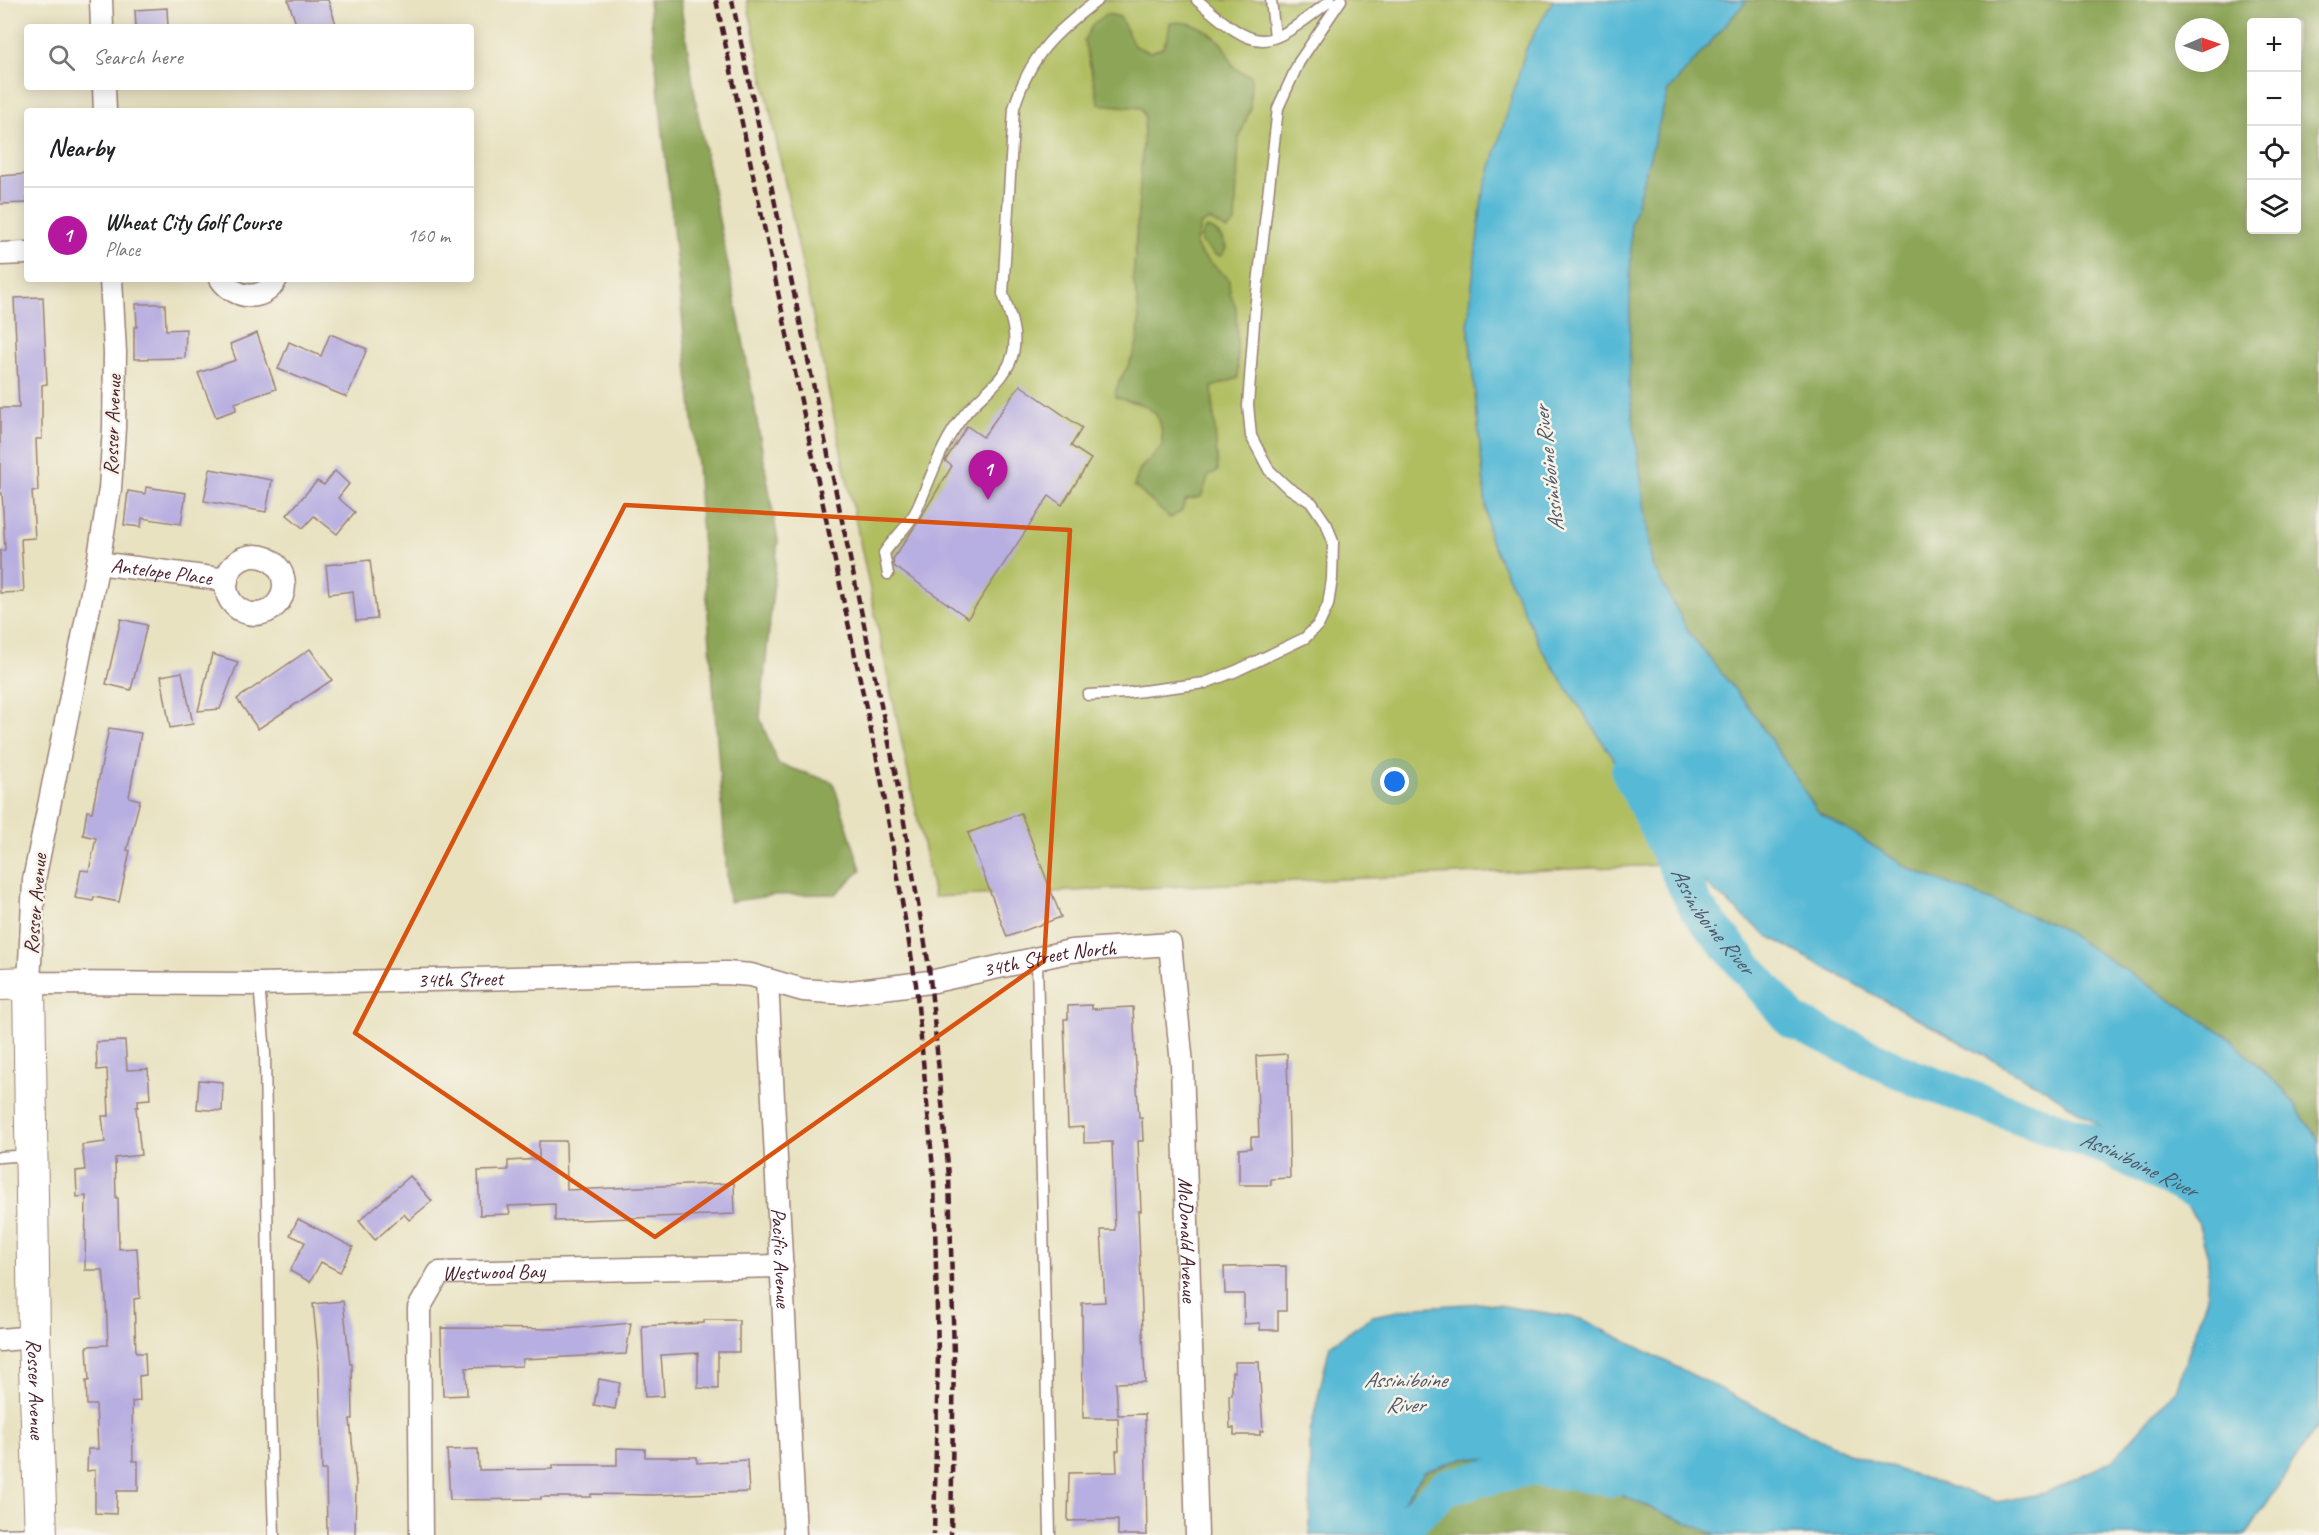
<!DOCTYPE html>
<meta charset="utf-8">
<style>
body{margin:0;font-family:Caveat,sans-serif;background:#f6f6f6;color:#202124}
.controls{position:absolute;right:18px;top:18px;display:grid;overflow:hidden;border-radius:6px;box-shadow:0 3px 15px #0003}
.controls button{width:54px;height:54px;display:grid;place-items:center;padding:0;border:0;border-bottom:2px solid #e0e0e0;background:#fff;color:#202124;font:30px sans-serif}
.compass{position:absolute;left:2175px;top:18px;width:54px;height:54px;border-radius:50%;background:#fff;box-shadow:0 3px 15px #0003;rotate:88deg}
.you{position:absolute;left:1395px;top:782px;width:21px;height:21px;margin:-15px;border:4px solid #fff;border-radius:50%;background:#1a73e8;box-shadow:0 0 0 9px #1a73e833}
.badge{display:grid;place-items:center;width:39px;height:39px;border-radius:50%;background:#b5179e;color:#fff;font-size:20px;font-weight:700}
.pin{position:absolute;translate:-50% -50px;filter:drop-shadow(0 2px 3px #0008)}
.pin::after{content:'';position:absolute;top:32px;width:21px;height:18px;background:inherit;clip-path:polygon(0 0,100% 0,50% 100%)}
.list{margin:0;padding:0;list-style:none}
h2{display:flex;justify-content:space-between;align-items:center;height:78px;margin:0;padding:0 24px;font-size:26px}
h2 small{font-size:20px;font-weight:400;color:#757577}
.list li{display:grid;grid-template-columns:39px 1fr auto;gap:18px;align-items:center;box-sizing:border-box;height:96px;padding:0 24px;border-top:2px solid #e0e0e0}
.list b{display:block;font-size:22px;white-space:nowrap}
.list p{margin:0;font-size:20px;white-space:nowrap;color:#757577}
.list em{font-size:20px;font-style:normal;color:#757577}
.icon{flex:none;width:33px;height:33px;fill:none;stroke:currentColor;stroke-width:2;stroke-linecap:round;stroke-linejoin:round}
.map{position:relative;flex:none;width:2319px;height:1535px;overflow:hidden}
.search{position:absolute;background:#fff;box-shadow:0 3px 15px #0003;left:24px;top:24px;width:450px;height:66px;display:flex;align-items:center;gap:15px;box-sizing:border-box;padding:0 21px;border-radius:6px;color:#757577;font-size:22px}
.panel{position:absolute;background:#fff;box-shadow:0 3px 15px #0003;left:24px;top:108px;width:450px;height:174px;border-radius:6px}
.map>svg:first-child{display:block}
</style>
<div class="map">
<svg width="2319" height="1535" viewBox="0 0 2319 1535">
<rect width="100%" height="100%" fill="#f7f3e8"/>
<filter id="ink" filterUnits="userSpaceOnUse"><feTurbulence type="fractalNoise" baseFrequency=".0167" numOctaves="2"/><feDisplacementMap in="SourceGraphic" scale="12" xChannelSelector="R" yChannelSelector="G"/><feConvolveMatrix kernelMatrix="1 2 1 2 8 2 1 2 1" color-interpolation-filters="sRGB"/></filter>
<filter id="wash" filterUnits="userSpaceOnUse"><feTurbulence type="fractalNoise" baseFrequency=".008" numOctaves="4" result="noise"/><feDisplacementMap in="SourceGraphic" scale="24" xChannelSelector="R" yChannelSelector="G"/><feGaussianBlur stdDeviation="1.35" result="paint"/><feColorMatrix in="noise" values="0 0 0 0 0 0 0 0 0 0 0 0 0 0 0 0 0 1.4 0 .05"/><feComposite in="paint" operator="in"/></filter>
<g filter="url(#wash)">
<rect width="100%" height="100%" fill="#e8e2c1"/>
<polygon fill="#b1be60" stroke="#7e6e46" stroke-width="1.5" points="747,0 1553,0 1526,49 1468,322 1489,537 1542,650 1683,864 934,897"/>
<g fill="#8ca556" stroke="#6b6240" stroke-width="1.5" fill-rule="evenodd">
<polygon points="649,0 680,0 698,115 742,335 778,541 760,718 778,764 833,782 861,870 836,894 775,895 729,902 695,439"/>
<path d="M1747 0H2319V1141L2284 1090 2226 1035 2057 926 1910 869 1818 812 1751 710 1690 634 1652 565 1629 387 1631 224 1668 91ZM2252 22H2296V230H2252ZM2184 27H2220V63H2184Z"/>
<path d="M1107 14 1120 17 1134 46 1150 52 1162 48 1168 36 1170 23C1192 19 1214 32 1226 50 1229 55 1230 63 1234 67 1238 71 1246 74 1251 76L1250 109 1239 139 1235 223 1227 230 1210 220 1201 224 1195 245 1202 255 1229 279 1230 294 1236 307 1238 378 1212 387 1218 471 1209 475 1201 497 1186 500 1181 512 1170 518 1134 486 1140 469 1162 446C1164 407 1148 406 1115 397 1116 381 1126 373 1132 358 1143 334 1139 305 1133 279L1145 117 1141 108 1099 104 1084 40 1093 24Z"/>
<path d="M1206 228C1217 230 1223 237 1226 248L1222 256 1215 255 1201 242V236Z"/>
<polygon points="1463,1458 1540,1462 1717,1535 1407,1535 1401,1505 1425,1472"/>
</g>
<polygon fill="#56b9d5" stroke="#506c80" stroke-width="1.5" points="1553,0 1747,0 1668,91 1631,224 1629,387 1652,565 1690,634 1751,710 1818,812 1910,869 2057,926 2226,1035 2284,1090 2319,1141 2319,1423 2246,1535 1717,1535 1540,1462 1463,1458 1425,1472 1401,1505 1407,1535 1310,1535 1310,1433 1330,1345 1373,1316 1418,1307 1485,1303 1582,1319 1845,1452 1997,1502 2045,1493 2112,1461 2177,1387 2207,1297 2208,1257 2198,1222 2158,1165 2045,1089 1764,934 1683,864 1542,650 1489,537 1468,322 1482,198 1526,49"/>
<g fill="none" stroke-linecap="round" stroke-linejoin="round">
<g stroke="#56b9d5" stroke-width="36">
<path id="s1" d="M1629 771 1697 909 1792 1021 1917 1079 2108 1148 2210 1199"/>
<polyline points="1404,1535 1405,1525 1446,1487 1528,1468 1606,1476 1611,1479"/>
</g>
</g>
<g id="blocks">
<g fill="#b7aee1">
<polygon points="288,0 328,0 337,27 297,27"/>
<polygon points="167,8 168,27 136,27 135,10"/>
<polygon points="27,174 27,203 0,204 0,176"/>
<polygon points="43,297 47,384 42,385 42,439 36,439 38,491 32,491 35,538 21,539 24,592 0,593 0,551 5,550 2,493 0,493 0,408 19,408 14,298"/>
<polygon points="136,304 165,304 166,330 186,329 185,358 134,359 134,327 137,327"/>
<polygon points="257,333 276,389 235,403 236,410 216,417 198,373 236,360 230,344"/>
<polygon points="330,334 367,349 347,397 278,369 289,342 321,356"/>
<polygon points="1020,385 1082,428 1071,446 1091,459 1062,505 1049,496 968,618 894,566 893,559 920,519 952,466 945,461 967,426 983,437"/>
<polygon points="210,469 272,480 266,512 204,501"/>
<polygon points="335,471 349,484 338,498 355,512 337,534 314,516 303,528 287,515 317,481 324,485"/>
<polygon points="146,487 186,493 181,524 142,518 141,527 124,525 128,491 145,494"/>
<polygon points="370,560 377,619 356,621 353,591 329,594 326,565"/>
<polygon points="121,619 147,625 131,690 106,684"/>
<polygon points="310,649 332,680 258,729 237,699"/>
<polygon points="212,654 238,662 220,709 198,711"/>
<polygon points="182,672 193,724 170,728 161,676"/>
<polygon points="109,728 141,733 129,797 140,800 127,850 130,851 119,902 94,897 93,901 75,898 81,870 89,871 96,838 83,835 87,811 92,812"/>
<polygon points="1021,813 1061,917 1007,937 968,833"/>
<polygon points="1092,1005 1092,1009 1133,1007 1137,1087 1139,1118 1142,1118 1143,1141 1138,1141 1141,1211 1138,1211 1145,1382 1116,1383 1118,1415 1145,1414 1147,1535 1118,1535 1118,1520 1068,1521 1069,1473 1117,1472 1116,1451 1119,1451 1118,1418 1083,1418 1082,1303 1105,1302 1101,1230 1115,1230 1112,1142 1084,1143 1084,1127 1068,1128 1064,1019 1068,1019 1068,1006"/>
<polygon points="125,1041 127,1070 148,1069 150,1099 138,1100 138,1107 136,1107 141,1155 115,1158 116,1198 118,1198 119,1249 137,1248 140,1298 134,1299 136,1353 145,1353 146,1375 139,1376 140,1401 132,1402 133,1461 138,1461 138,1491 117,1491 116,1514 95,1513 95,1470 87,1471 88,1449 98,1449 96,1405 87,1405 86,1381 89,1381 87,1346 108,1345 106,1300 103,1270 85,1270 86,1196 77,1197 76,1171 85,1170 82,1145 105,1142 102,1116 109,1116 107,1069 97,1070 96,1042"/>
<polygon points="1287,1054 1290,1178 1271,1179 1271,1185 1239,1185 1239,1149 1251,1148 1251,1137 1259,1137 1256,1056"/>
<polygon points="199,1080 223,1082 222,1111 197,1109"/>
<polygon points="539,1141 566,1141 567,1190 734,1183 735,1214 555,1221 555,1204 508,1206 510,1214 480,1215 478,1171 508,1170 508,1161 539,1159"/>
<polygon points="410,1176 432,1201 409,1220 404,1214 375,1240 359,1221"/>
<polygon points="298,1219 353,1247 340,1272 321,1262 310,1282 290,1271 305,1242 290,1235"/>
<polygon points="1286,1266 1286,1311 1278,1311 1278,1330 1260,1330 1260,1323 1244,1324 1244,1294 1225,1294 1224,1267"/>
<polygon points="343,1301 350,1364 352,1364 353,1419 350,1419 356,1483 355,1535 327,1535 326,1470 322,1470 319,1363 313,1304"/>
<polygon points="704,1320 739,1320 739,1352 718,1352 718,1389 698,1388 698,1353 661,1355 664,1396 645,1397 642,1326 704,1323"/>
<polygon points="631,1323 626,1354 523,1359 522,1366 466,1368 467,1395 443,1396 441,1328 565,1329"/>
<polygon points="1235,1362 1259,1362 1263,1431 1260,1431 1260,1435 1234,1435 1234,1428 1230,1428 1229,1395 1232,1395 1232,1372 1235,1372"/>
<polygon points="599,1379 620,1383 615,1409 594,1405"/>
<polygon points="617,1448 645,1449 645,1457 697,1457 697,1463 747,1460 749,1492 653,1495 591,1494 591,1497 541,1497 541,1499 450,1500 447,1450 478,1449 479,1470 553,1469 553,1465 617,1465"/>
</g>
</g>
</g>
<g filter="url(#ink)">
<use href="#blocks" fill-opacity="0" stroke="#998076" stroke-width="1.5"/>
<g fill="none" stroke-linecap="round" stroke-linejoin="round">
<defs>
<g id="lane">
<path d="M1197 0C1213 13 1241 41 1263 40 1283 40 1315 12 1331 0"/>
<polyline points="1271,0 1275,37"/>
<path d="M888 574 884 553C894 538 909 526 917 509 932 476 941 443 965 414 981 394 1007 380 1013 353 1018 334 1009 312 1003 294L1014 108C1030 55 1055 32 1098 0"/>
<polyline points="1088,695 1127,693 1205,683 1236,671 1305,638 1319,624 1328,605 1332,579 1333,542 1327,525 1312,503 1287,487 1269,470 1251,436 1248,405 1255,310 1278,108 1299,62 1341,0"/>
<polyline points="1037,960 1050,1535"/>
<polyline points="259,984 265,1053 270,1411 274,1535"/>
<polyline points="0,1157 30,1155"/>
<polyline points="0,1534 39,1533"/>
</g>
<g id="street">
<polyline points="101,0 102,27"/>
<polyline points="104,87 105,111"/>
<polyline points="0,254 27,253"/>
<path id="s2" d="M111 279 115 352 114 428 110 489 98 563 34 880 29 983 259 984 726 973 751 975 803 990 843 993 930 982 1071 951 1170 944 1182 1064 1197 1535"/>
<path d="M221 279C235 299 264 303 276 279"/>
<circle cx="255" cy="585" r="29"/>
<path id="s3" d="M98 563 227 580"/>
<path id="s4" d="M767 980 795 1535"/>
<polyline points="0,1340 34,1337"/>
<path id="s5" d="M421 1535 419 1308 439 1273 782 1266"/>
</g>
<g id="secondary">
<path id="s6" d="M0 984 29 983 34 1337 41 1535"/>
</g>
</defs>
<use href="#lane" stroke="#998076" stroke-width="13"/>
<use href="#street" stroke="#998076" stroke-width="25"/>
<use href="#secondary" stroke="#998076" stroke-width="34"/>
<use href="#lane" stroke="#fff" stroke-width="10"/>
<use href="#street" stroke="#fff" stroke-width="22"/>
<use href="#secondary" stroke="#fff" stroke-width="32"/>
<g stroke="#4a1f2b" stroke-width="4.5" stroke-dasharray="9 4.5" stroke-linecap="butt">
<polyline points="716,0 881,778 916,984 934,1180 938,1354 934,1535"/>
<polyline points="732,0 896,776 929,967 949,1176 954,1355 951,1535"/>
</g>
</g>
</g>
<path fill="none" stroke="#d8530f" stroke-width="4.5" stroke-linejoin="round" d="M625 505 1070 530 1044 961 655 1237 355 1033Z"/>
<g text-anchor="middle" dominant-baseline="central" stroke-width="5" stroke-linejoin="round" paint-order="stroke">
<g font-size="21" fill="#4a1f2b" stroke="#f7f3e8">
<text transform="translate(112 425) rotate(-88)">Rosser Avenue</text>
<text stroke="none"><textPath href="#s3" startOffset="64">Antelope Place</textPath></text>
<text transform="translate(35 904) rotate(-85)">Rosser Avenue</text>
<text stroke="none"><textPath href="#s2" startOffset="1738">34th Street North</textPath></text>
<text stroke="none"><textPath href="#s2" startOffset="1143">34th Street</textPath></text>
<text stroke="none"><textPath href="#s2" startOffset="2156">McDonald Avenue</textPath></text>
<text stroke="none"><textPath href="#s4" startOffset="278">Pacific Avenue</textPath></text>
<text stroke="none"><textPath href="#s5" startOffset="322">Westwood Bay</textPath></text>
<text stroke="none"><textPath href="#s6" startOffset="435">Rosser Avenue</textPath></text>
</g>
<g font-size="22" font-style="italic" fill="#4e5566" stroke="#f7f3e8">
<text transform="translate(1549 469) rotate(-97)">Assiniboine River</text>
<text stroke="none"><textPath href="#s1" startOffset="172">Assiniboine River</textPath></text>
<text stroke="none"><textPath href="#s1" startOffset="676">Assiniboine River</textPath></text>
<text x="1405" y="1380">Assiniboine<tspan x="1405" dy="25">River</tspan></text>
</g>
</g>
</svg>
<div class="controls">
<button>+</button>
<button>−</button>
<button><svg class="icon" aria-label="locate" viewBox="0 0 24 24"><circle cx="12" cy="12" r="6"/><path d="M12 2v4M12 18v4M2 12h4M18 12h4"/></svg></button>
<button><svg class="icon" aria-label="layers" viewBox="0 0 24 24"><path d="M12 4l9 5-9 5-9-5zM3 14l9 5 9-5"/></svg></button>
</div>
<svg class="compass" viewBox="-18 -18 36 36"><path d="M0-13l5 13h-10z" fill="#e53935"/><path d="M0 13l5-13h-10z" fill="#757577"/></svg>
<div class="you"></div>
<div class="pin badge" style="left:988px;top:500px">1</div>
<div class="search"><svg class="icon" aria-label="search" viewBox="0 0 24 24"><circle cx="10" cy="10" r="6"/><path d="M15 15l6 6"/></svg>Search here</div>
<section class="panel">
<h2>Nearby<small></small></h2>
<ul class="list">
<li><span class="badge">1</span><div><b>Wheat City Golf Course</b><p>Place</p></div><em>160 m</em></li>
</ul>
</section>
</div>
